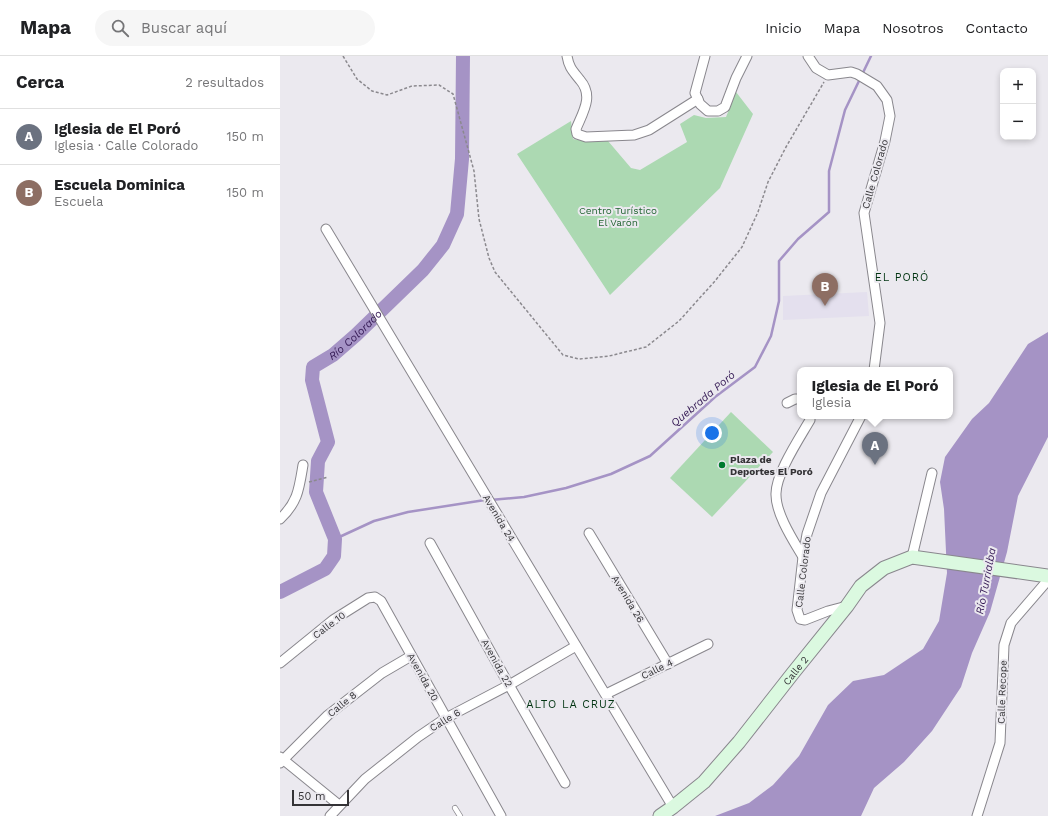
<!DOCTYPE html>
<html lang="es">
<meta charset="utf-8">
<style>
body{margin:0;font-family:"Work Sans",sans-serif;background:#f6f6f6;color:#202124}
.controls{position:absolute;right:12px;top:12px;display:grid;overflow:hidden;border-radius:8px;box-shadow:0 2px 6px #0003}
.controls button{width:36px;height:36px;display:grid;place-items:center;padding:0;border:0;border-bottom:1px solid #e0e0e0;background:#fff;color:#202124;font:20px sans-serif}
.scale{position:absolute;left:12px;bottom:10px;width:57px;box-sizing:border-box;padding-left:4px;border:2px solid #343336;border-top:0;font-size:11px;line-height:14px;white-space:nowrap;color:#343336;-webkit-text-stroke:3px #ebe9ef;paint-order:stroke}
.you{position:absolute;left:432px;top:377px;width:14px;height:14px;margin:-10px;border:3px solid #fff;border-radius:50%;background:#1a73e8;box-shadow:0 0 0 6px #1a73e833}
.badge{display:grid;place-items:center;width:26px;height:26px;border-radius:50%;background:#017a30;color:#fff;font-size:13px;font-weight:700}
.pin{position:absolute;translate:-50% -33px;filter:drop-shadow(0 1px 2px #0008)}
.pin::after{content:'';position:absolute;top:21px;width:14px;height:12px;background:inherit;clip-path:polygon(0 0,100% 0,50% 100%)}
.popup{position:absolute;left:517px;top:311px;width:156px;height:52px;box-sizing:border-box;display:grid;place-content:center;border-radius:8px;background:#fff;filter:drop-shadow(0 1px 3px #0005);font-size:13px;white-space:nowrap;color:#757577}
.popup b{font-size:15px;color:#202124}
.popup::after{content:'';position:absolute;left:50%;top:100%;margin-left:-8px;border:8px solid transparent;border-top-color:#fff}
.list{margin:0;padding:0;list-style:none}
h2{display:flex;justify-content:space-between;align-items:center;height:52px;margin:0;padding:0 16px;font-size:17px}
h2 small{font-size:13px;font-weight:400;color:#757577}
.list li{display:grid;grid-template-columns:26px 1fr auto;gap:12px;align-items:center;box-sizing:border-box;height:56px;padding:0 16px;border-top:1px solid #e0e0e0}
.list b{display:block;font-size:15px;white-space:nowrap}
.list p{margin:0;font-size:13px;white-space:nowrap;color:#757577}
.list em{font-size:13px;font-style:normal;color:#757577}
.icon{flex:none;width:22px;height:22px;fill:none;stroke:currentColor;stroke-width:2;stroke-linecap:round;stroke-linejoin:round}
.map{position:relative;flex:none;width:768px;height:760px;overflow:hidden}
header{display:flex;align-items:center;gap:24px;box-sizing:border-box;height:56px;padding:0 20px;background:#fff;border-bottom:1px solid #e0e0e0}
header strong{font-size:19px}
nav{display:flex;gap:22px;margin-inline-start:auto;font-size:14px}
.search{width:280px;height:36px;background:#f6f6f6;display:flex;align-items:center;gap:10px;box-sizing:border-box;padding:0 14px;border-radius:22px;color:#757577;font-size:15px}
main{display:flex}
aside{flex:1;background:#fff}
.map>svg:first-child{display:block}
</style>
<header>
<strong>Mapa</strong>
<div class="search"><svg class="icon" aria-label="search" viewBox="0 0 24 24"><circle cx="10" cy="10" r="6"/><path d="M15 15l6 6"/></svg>Buscar aquí</div>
<nav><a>Inicio</a><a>Mapa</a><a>Nosotros</a><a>Contacto</a></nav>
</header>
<main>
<aside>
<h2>Cerca<small>2 resultados</small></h2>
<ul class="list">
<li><span class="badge" style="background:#6b7280">A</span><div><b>Iglesia de El Poró</b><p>Iglesia · Calle Colorado</p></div><em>150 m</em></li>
<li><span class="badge" style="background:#8d6e63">B</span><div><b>Escuela Dominica</b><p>Escuela</p></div><em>150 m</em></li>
</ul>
</aside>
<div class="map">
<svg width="768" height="760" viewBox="0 0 768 760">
<rect width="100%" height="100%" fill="#ebe9ef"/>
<polygon fill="#e4e0ee" points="587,236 589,260 503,264 503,240"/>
<g fill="#acd9b2">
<polygon points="456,36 473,58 440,132 330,239 237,98 291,65 293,83 310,86 328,85 351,112 360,114 407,86 400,68 414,59 426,62 446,61"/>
<polygon points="451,356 493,396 432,461 390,422"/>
</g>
<polygon fill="#a593c5" points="768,276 768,381 738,440 727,496 710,556 692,597 681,631 652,675 624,706 594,732 581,760 435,760 469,747 493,729 519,700 548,649 573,625 604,619 643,593 659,565 667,517 664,453 660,426 665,401 692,363 709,347 748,288"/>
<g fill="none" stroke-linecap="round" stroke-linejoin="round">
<g stroke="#a593c5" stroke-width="2.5">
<polyline points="210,444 244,441 286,432 331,418 370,400 435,341 475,311 491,280 499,245 499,205 518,183 549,156 549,115 565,54 591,0"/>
<polyline points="55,483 94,465 128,456 205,444"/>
</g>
<path stroke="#a593c5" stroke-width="14" id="s1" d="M0 536 45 513 54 500 55 483 36 436 38 405 48 386 32 324 33 311 53 299 76 279 143 214 163 189 177 158 182 103 183 0"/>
<defs>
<polyline id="service" points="175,752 180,760"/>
<g id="minor">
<path d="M287 0C289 12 293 15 300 24 314 40 303 56 296 73L297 78 306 81 354 79 369 74 418 43"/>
<polyline points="425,0 415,37 420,48 428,55 438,55 445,51 456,22 467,0"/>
<polyline points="528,0 536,12 548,19 571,16 577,18 597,30 607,44 610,60 605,85 584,157 600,267 594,314"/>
<polyline points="46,173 393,751"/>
<polyline points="507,347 515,343 520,343"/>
<path d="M0 463C18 446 19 433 23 409"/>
<polyline points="309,477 388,608"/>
<polyline points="150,487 229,629 285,727"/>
<path d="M523 501C513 484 496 458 496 439 495 419 519 383 530 364V360"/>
<polyline points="632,501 652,417"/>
<polyline points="567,550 548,555 525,564 520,563 517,554 523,501 527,478 541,437 581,360"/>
<polyline points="0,607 53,564 88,542 95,541 101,545 221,760"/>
<polyline points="326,638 428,588"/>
<polyline points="0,701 59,749"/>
<polyline points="0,707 48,659 102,617 131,600"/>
<polyline points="50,760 85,723 138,681 166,662 229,629 296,590"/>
<polyline points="697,760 720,687 724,589 731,567 768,524"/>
</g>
<g id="secondary">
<path id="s2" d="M380 760 393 751 424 726 459 686 513 617 567 550 581 530 604 512 632 501 768 520"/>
</g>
</defs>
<use href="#service" stroke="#89878d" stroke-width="6"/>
<use href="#minor" stroke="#89878d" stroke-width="11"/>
<use href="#secondary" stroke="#89878d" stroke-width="15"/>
<g stroke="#8b898e" stroke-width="1.5" stroke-dasharray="3 2" stroke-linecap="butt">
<polyline points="63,0 77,23 92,35 107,39 132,30 159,29 173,38 194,115 199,163 209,202 215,216 283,299 299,303 329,300 366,291 399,265 435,225 462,191 478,156 488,126 506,91 544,26"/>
<polyline points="29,426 48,421"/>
</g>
<use href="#service" stroke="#fff" stroke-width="4.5"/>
<use href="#minor" stroke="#fff" stroke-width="9"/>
<use href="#secondary" stroke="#dbf9e0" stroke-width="13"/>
</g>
<circle fill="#017a30" stroke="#ebe9ef" stroke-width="1.5" cx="442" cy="409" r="4"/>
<g text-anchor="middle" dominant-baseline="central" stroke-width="4" stroke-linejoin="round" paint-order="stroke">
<g font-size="10" fill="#343336" stroke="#ebe9ef">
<text transform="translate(595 118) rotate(-74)">Calle Colorado</text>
<text transform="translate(219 462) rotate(59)">Avenida 24</text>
<text transform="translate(523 516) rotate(-83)">Calle Colorado</text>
<text transform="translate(348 543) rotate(59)">Avenida 26</text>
<text transform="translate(49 569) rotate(-37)">Calle 10</text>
<text transform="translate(217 607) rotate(61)">Avenida 22</text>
<text transform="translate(377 613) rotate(-26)">Calle 4</text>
<text stroke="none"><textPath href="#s2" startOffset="200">Calle 2</textPath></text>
<text transform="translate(143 621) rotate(61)">Avenida 20</text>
<text transform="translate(722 636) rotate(-88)">Calle Recope</text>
<text transform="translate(62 648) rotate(-39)">Calle 8</text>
<text transform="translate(165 664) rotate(-31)">Calle 6</text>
</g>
<g font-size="10" fill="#226432" stroke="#ebe9ef">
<text x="338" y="154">Centro Turístico<tspan x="338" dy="12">El Varón</tspan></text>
</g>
<g font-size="10" font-weight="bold" fill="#343336" stroke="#ebe9ef" text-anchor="start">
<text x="450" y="403">Plaza de<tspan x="450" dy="12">Deportes El Poró</tspan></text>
</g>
<g font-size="11" letter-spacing="1" fill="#013411" stroke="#ebe9ef">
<text x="622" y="221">EL PORÓ</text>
<text x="291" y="648">ALTO LA CRUZ</text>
</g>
<g font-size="11" font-style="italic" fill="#331853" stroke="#ebe9ef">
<text stroke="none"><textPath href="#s1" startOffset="317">Río Colorado</textPath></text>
<text transform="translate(423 343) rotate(-40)">Quebrada Poró</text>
<text transform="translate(706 525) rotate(-79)">Río Turrialba</text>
</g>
</g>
</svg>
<div class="controls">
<button>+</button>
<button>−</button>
</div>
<div class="scale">50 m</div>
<div class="you"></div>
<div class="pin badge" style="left:595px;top:409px;background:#6b7280">A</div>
<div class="popup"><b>Iglesia de El Poró</b>Iglesia</div>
<div class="pin badge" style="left:545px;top:250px;background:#8d6e63">B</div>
</div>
</main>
